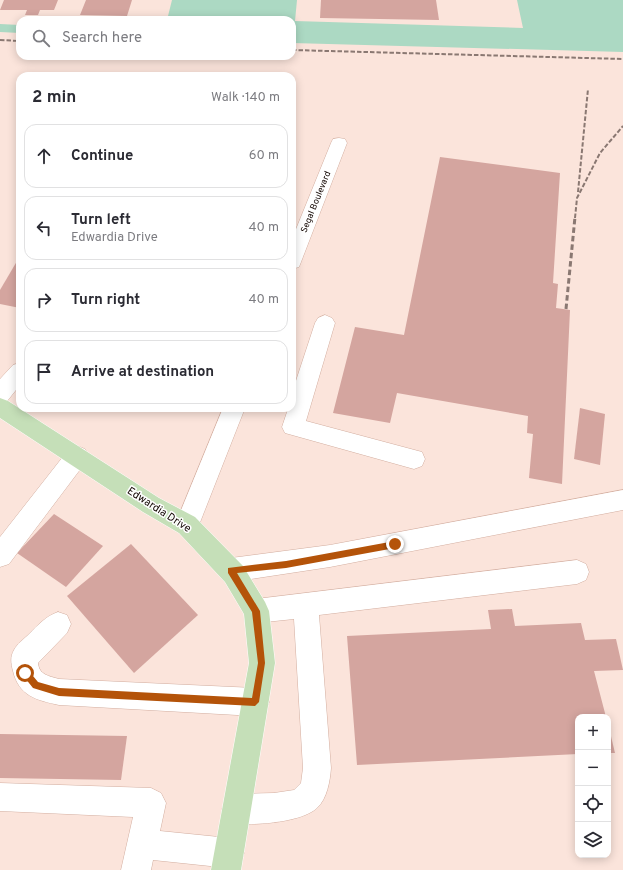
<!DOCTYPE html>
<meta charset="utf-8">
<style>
body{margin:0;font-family:Overpass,sans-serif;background:#f7f7f7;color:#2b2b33}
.controls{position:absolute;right:12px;bottom:12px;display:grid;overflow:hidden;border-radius:8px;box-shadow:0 2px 10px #0003}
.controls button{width:36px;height:36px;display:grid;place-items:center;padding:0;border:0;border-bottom:1px solid #e1e1e2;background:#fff;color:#2b2b33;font:20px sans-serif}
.stop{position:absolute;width:12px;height:12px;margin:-9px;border:3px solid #b45309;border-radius:50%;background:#fff}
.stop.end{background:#b45309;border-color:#fff;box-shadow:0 1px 4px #0008}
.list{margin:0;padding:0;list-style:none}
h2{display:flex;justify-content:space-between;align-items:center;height:52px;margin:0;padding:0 16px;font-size:17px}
h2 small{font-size:13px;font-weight:400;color:#7c7c81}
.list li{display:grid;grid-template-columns:26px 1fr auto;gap:12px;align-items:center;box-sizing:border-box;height:64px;margin:0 8px 8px;padding:0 8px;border:1px solid #e1e1e2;border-radius:12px}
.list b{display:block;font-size:15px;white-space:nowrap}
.list p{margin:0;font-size:13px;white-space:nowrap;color:#7c7c81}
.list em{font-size:13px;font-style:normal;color:#7c7c81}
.icon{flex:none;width:22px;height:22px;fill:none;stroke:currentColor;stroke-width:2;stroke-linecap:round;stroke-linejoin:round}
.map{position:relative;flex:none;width:623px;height:870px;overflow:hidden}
.search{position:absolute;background:#fff;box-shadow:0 2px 10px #0003;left:16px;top:16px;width:280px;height:44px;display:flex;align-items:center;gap:10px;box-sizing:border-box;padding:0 14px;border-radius:12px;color:#7c7c81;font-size:15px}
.panel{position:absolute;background:#fff;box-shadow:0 2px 10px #0003;left:16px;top:72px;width:280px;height:340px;border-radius:12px}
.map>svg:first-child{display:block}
</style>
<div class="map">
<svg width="623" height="870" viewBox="0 0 623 870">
<rect width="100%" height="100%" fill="#fbe4db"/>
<g fill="#acd9c3">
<polygon points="172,0 297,0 295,21 523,28 517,0 623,0 623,52 292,43 292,20 167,20"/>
<polygon points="0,24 20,25 20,33 0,32"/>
</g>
<g fill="#d4a59f">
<polygon points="4,0 58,0 54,10 40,10 38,15 25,15 27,10 0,10"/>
<polygon points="86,0 132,0 127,16 80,15"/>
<polygon points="321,0 436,0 439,20 320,18"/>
<polygon points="440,157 560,173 553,283 558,284 556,308 570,310 562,484 529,478 533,434 527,433 528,416 397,393 390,423 333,413 355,327 404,335"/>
<polygon points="20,256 20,308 0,304 0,290"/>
<polygon points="580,408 605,414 600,465 574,459"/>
<polygon points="54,514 103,546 66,587 17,553"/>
<polygon points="131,544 198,615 134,673 67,596"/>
<polygon points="512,609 515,626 581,623 585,640 616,639 623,670 594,671 606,717 578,717 578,754 357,765 347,636 491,629 488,610"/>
<polygon points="608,728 609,728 615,753 608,753"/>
<polygon points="0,734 127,736 121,780 0,778"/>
</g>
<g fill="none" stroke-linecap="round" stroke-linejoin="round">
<defs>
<g id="minor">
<polygon points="339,138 345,139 347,143 301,262 299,267 292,269 292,239 331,143 333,139"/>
<polygon points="325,315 332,318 335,323 306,421 422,452 425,459 422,466 414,469 285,433 282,427 288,409 284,408 292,408 292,393 315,323 318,318"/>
<polygon points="20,363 20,385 8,400 0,403 0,379 13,365"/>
<polygon points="223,408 245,408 199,525 195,533 187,536 179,533 175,525"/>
<polygon points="77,446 85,449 88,456 85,463 9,564 0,567 0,537 69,449"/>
<polygon points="623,490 623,510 330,567 231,582 222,578 219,570 222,562 231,558 330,545"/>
<path d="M577 560 586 564 589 572 586 580 577 584 319 615 331 768C330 781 327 799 317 808 302 822 258 825 238 824 234 823 230 821 227 819L222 809 227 799 237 794 274 793 294 790 301 783 303 768 294 619 256 623 247 620 243 611 247 602 256 599Z"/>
<path d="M58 612 67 615 71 624 67 633 38 663C39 675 49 676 59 679L255 688 265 692 269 702 265 712 255 716 59 705C36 700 19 696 13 671 11 663 10 657 14 650 17 644 24 639 29 634 38 625 46 616 58 612Z"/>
<polygon points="0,783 151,788 161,793 166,803 160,831 229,838 240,842 244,853 240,864 229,868 153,860 151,870 121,870 133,817 0,811"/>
</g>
<polygon id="major" points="0,398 8,401 159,498 195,517 243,566 265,602 269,611 275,663 241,870 211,870 249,663 244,614 225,582 179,533 143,512 0,418"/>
</defs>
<use href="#minor" stroke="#d3aea0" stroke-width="1"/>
<use href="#major" stroke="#fff" stroke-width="1"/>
<use href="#minor" fill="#fff" fill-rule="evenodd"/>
<use href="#major" fill="#c5dfb8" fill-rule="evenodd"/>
<g stroke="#8a7872" stroke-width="2" stroke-dasharray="4.5 2" stroke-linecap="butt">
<polyline points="0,40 20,41"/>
<polyline points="292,50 623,59"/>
<polyline points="578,192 588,89"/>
<polyline points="575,218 577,198 600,153 623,126"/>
</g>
<polyline stroke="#8a7872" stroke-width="3" stroke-dasharray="5.5 3" stroke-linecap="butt" points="566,309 575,217"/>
</g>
<polygon fill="#b45309" points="395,541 398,544 395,548 286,568 237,573 260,611 265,663 259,702 255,706 59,696 33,688 21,673 25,669 28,670 38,682 59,688 252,698 258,663 252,612 228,573 228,568 286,561"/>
<g text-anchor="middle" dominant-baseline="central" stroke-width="3" stroke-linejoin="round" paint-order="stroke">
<g font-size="9" fill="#150905" stroke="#fff">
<text transform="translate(316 202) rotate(-68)">Segal Boulevard</text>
</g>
<g font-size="11" fill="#150905" stroke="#fff">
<text transform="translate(159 510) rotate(33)">Edwardia Drive</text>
</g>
</g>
</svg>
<div class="controls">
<button>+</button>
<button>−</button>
<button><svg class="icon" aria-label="locate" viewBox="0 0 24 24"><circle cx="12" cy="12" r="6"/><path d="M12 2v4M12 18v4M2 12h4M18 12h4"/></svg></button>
<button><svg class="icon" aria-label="layers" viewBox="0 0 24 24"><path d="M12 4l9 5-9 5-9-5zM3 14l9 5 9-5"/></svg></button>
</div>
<div class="stop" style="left:25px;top:673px"></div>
<div class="stop end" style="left:395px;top:544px"></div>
<div class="search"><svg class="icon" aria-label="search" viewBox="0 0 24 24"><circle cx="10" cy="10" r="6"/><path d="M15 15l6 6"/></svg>Search here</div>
<section class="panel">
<h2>2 min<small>Walk · 140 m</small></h2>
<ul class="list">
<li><svg class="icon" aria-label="ahead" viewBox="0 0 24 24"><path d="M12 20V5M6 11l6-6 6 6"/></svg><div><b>Continue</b></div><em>60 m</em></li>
<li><svg class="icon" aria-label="left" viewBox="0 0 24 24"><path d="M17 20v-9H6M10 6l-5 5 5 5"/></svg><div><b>Turn left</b><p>Edwardia Drive</p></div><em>40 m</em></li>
<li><svg class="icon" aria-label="right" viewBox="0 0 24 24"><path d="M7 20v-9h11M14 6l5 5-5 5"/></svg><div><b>Turn right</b></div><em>40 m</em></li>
<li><svg class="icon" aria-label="arrive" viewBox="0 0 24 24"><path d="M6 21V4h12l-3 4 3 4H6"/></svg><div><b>Arrive at destination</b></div></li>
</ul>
</section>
</div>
